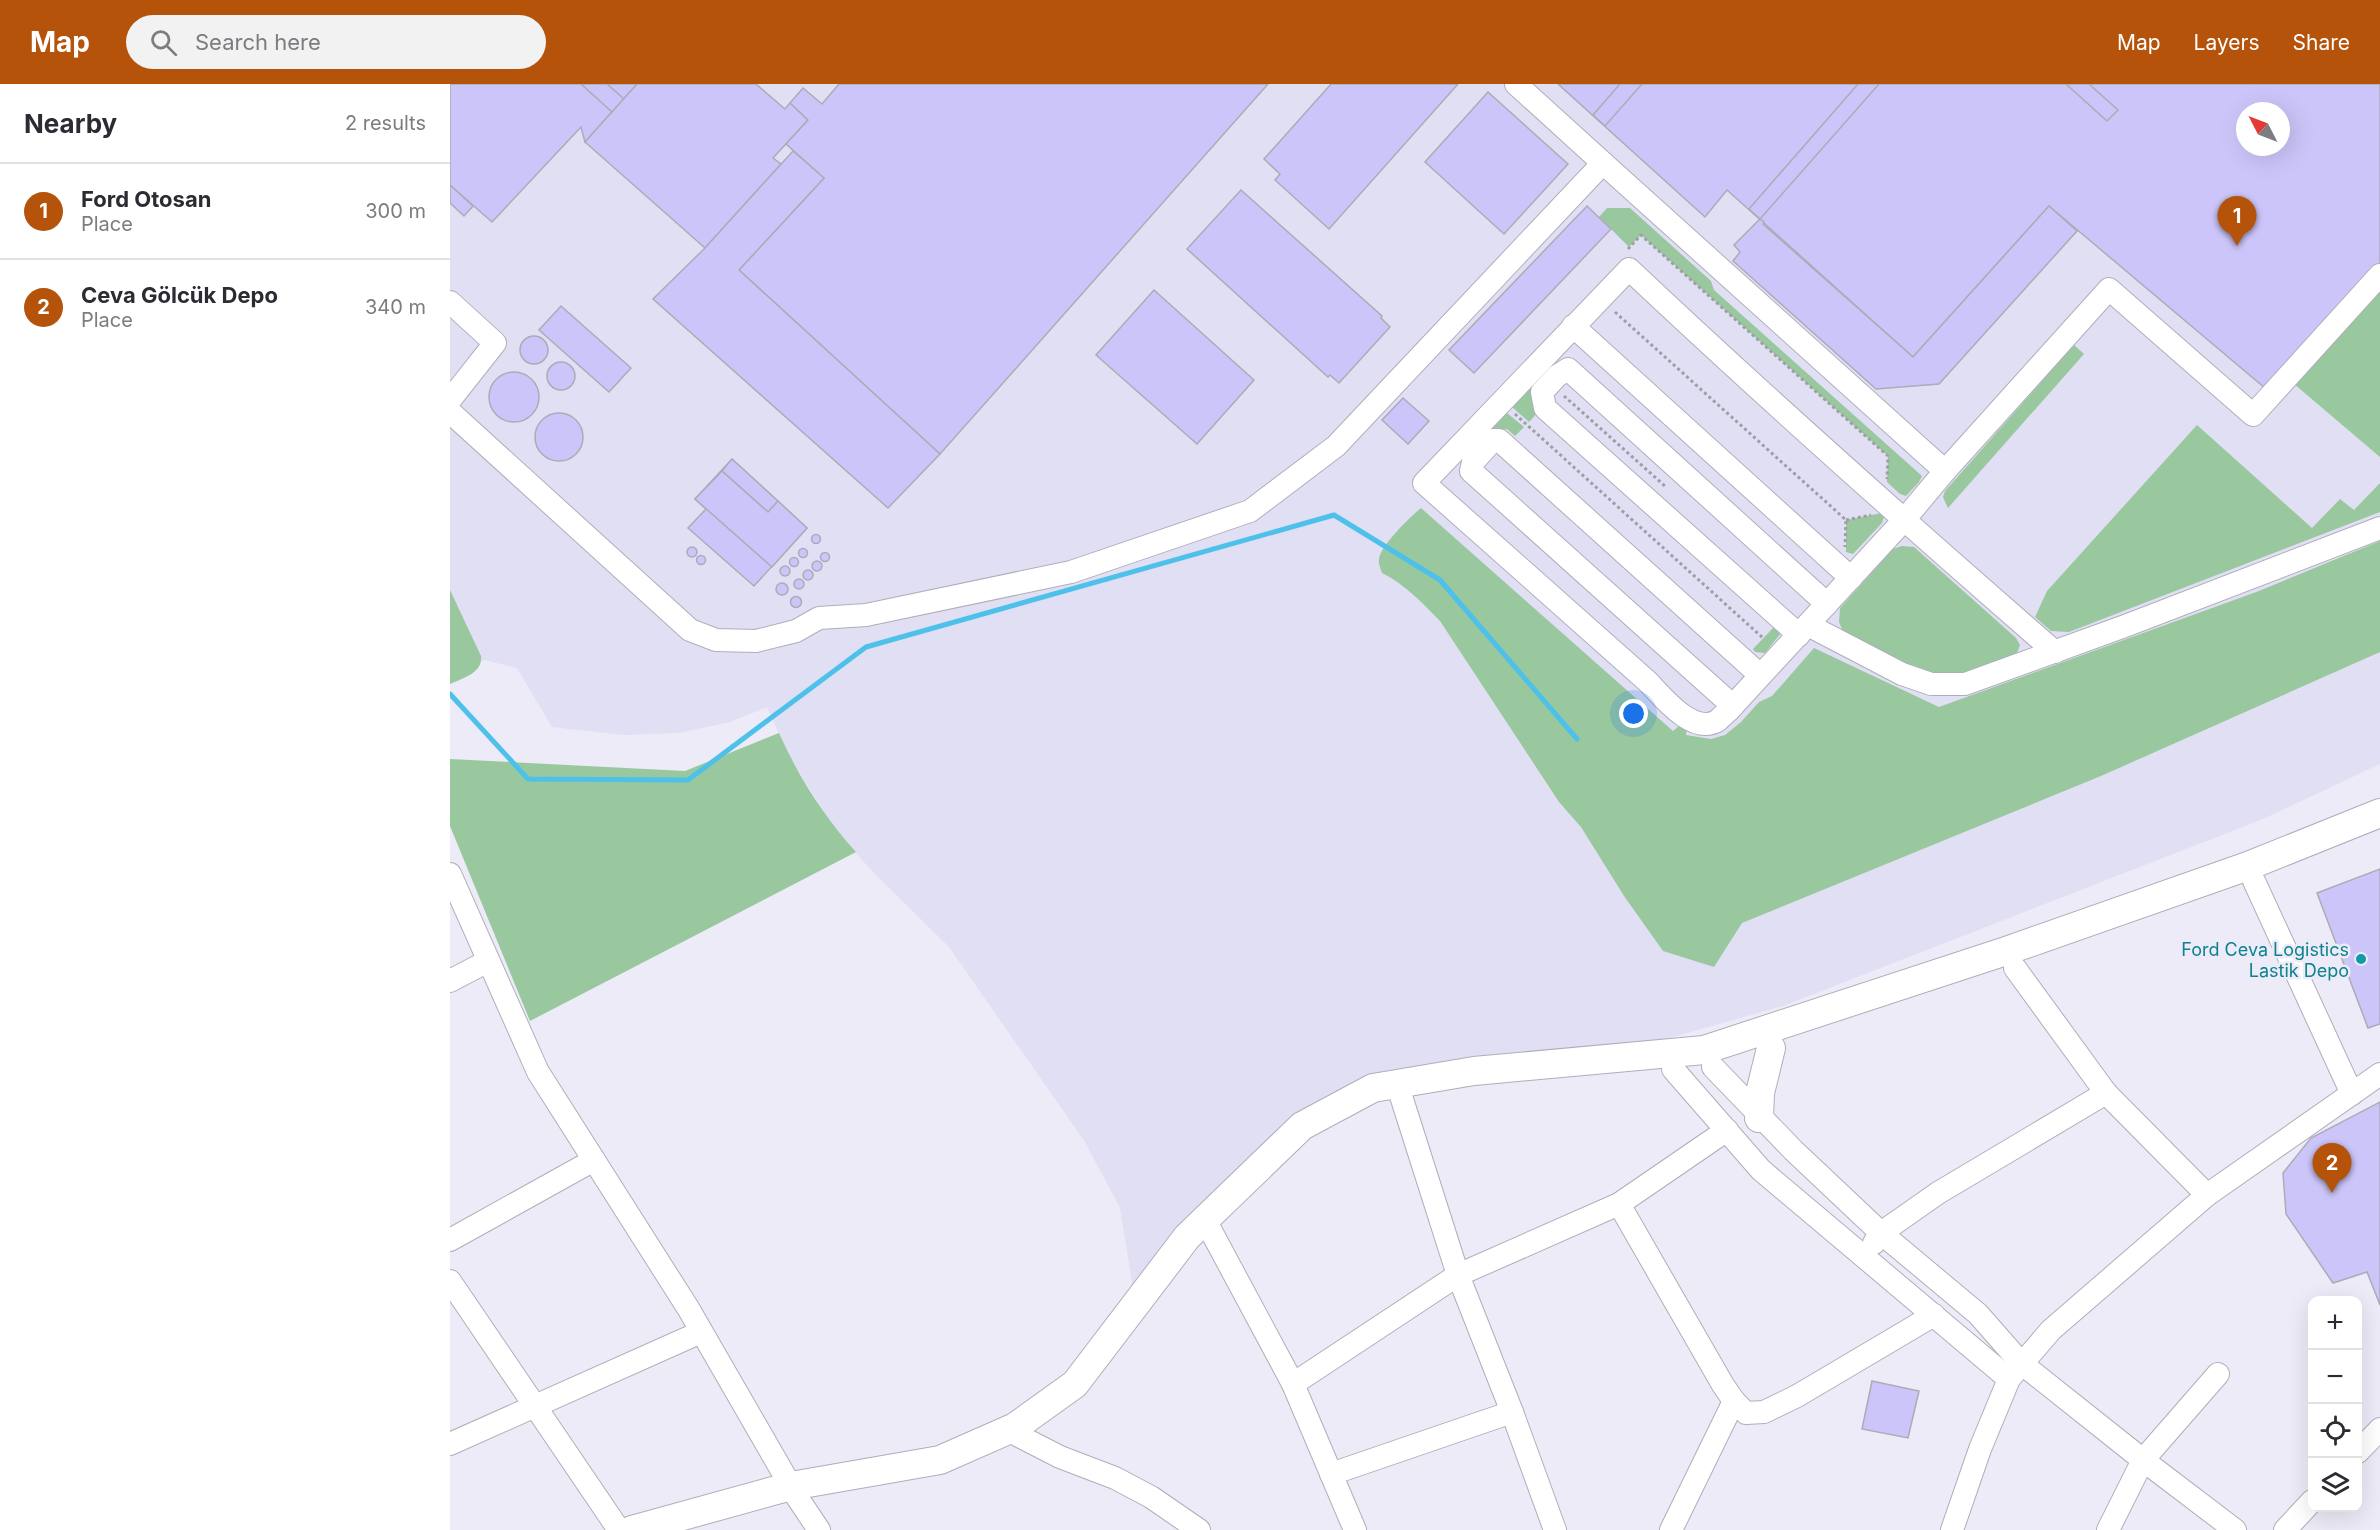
<!DOCTYPE html>
<meta charset="utf-8">
<style>
body{margin:0;font-family:Inter,sans-serif;background:#f2f2f3;color:#2b2b33}
.controls{position:absolute;right:18px;bottom:18px;display:grid;overflow:hidden;border-radius:12px;box-shadow:0 6px 24px #0002}
.controls button{width:54px;height:54px;display:grid;place-items:center;padding:0;border:0;border-bottom:2px solid #e1e1e2;background:#fff;color:#2b2b33;font:30px sans-serif}
.compass{position:absolute;left:1786px;top:18px;width:54px;height:54px;border-radius:50%;background:#fff;box-shadow:0 6px 24px #0002;rotate:312deg}
.you{position:absolute;left:1184px;top:630px;width:21px;height:21px;margin:-15px;border:4px solid #fff;border-radius:50%;background:#1a73e8;box-shadow:0 0 0 9px #1a73e833}
.badge{display:grid;place-items:center;width:39px;height:39px;border-radius:50%;background:#b45309;color:#fff;font-size:20px;font-weight:700}
.pin{position:absolute;translate:-50% -50px;filter:drop-shadow(0 2px 3px #0008)}
.pin::after{content:'';position:absolute;top:32px;width:21px;height:18px;background:inherit;clip-path:polygon(0 0,100% 0,50% 100%)}
.list{margin:0;padding:0;list-style:none}
h2{display:flex;justify-content:space-between;align-items:center;height:78px;margin:0;padding:0 24px;font-size:26px}
h2 small{font-size:20px;font-weight:400;color:#7c7c81}
.list li{display:grid;grid-template-columns:39px 1fr auto;gap:18px;align-items:center;box-sizing:border-box;height:96px;padding:0 24px;border-top:2px solid #e1e1e2}
.list b{display:block;font-size:22px;white-space:nowrap}
.list p{margin:0;font-size:20px;white-space:nowrap;color:#7c7c81}
.list em{font-size:20px;font-style:normal;color:#7c7c81}
.icon{flex:none;width:33px;height:33px;fill:none;stroke:currentColor;stroke-width:2;stroke-linecap:round;stroke-linejoin:round}
.map{position:relative;flex:none;width:1930px;height:1446px;overflow:hidden}
header{display:flex;align-items:center;gap:36px;box-sizing:border-box;height:84px;padding:0 30px;background:#b45309;color:#fff}
header strong{font-size:28px}
nav{display:flex;gap:33px;margin-inline-start:auto;font-size:21px}
.search{width:420px;height:54px;background:#f2f2f3;display:flex;align-items:center;gap:15px;box-sizing:border-box;padding:0 21px;border-radius:33px;color:#7c7c81;font-size:22px}
main{display:flex}
aside{flex:1;background:#fff}
.map>svg:first-child{display:block}
</style>
<header>
<strong>Map</strong>
<div class="search"><svg class="icon" aria-label="search" viewBox="0 0 24 24"><circle cx="10" cy="10" r="6"/><path d="M15 15l6 6"/></svg>Search here</div>
<nav><a>Map</a><a>Layers</a><a>Share</a></nav>
</header>
<main>
<aside>
<h2>Nearby<small>2 results</small></h2>
<ul class="list">
<li><span class="badge">1</span><div><b>Ford Otosan</b><p>Place</p></div><em>300 m</em></li>
<li><span class="badge">2</span><div><b>Ceva Gölcük Depo</b><p>Place</p></div><em>340 m</em></li>
</ul>
</aside>
<div class="map">
<svg width="1930" height="1446" viewBox="0 0 1930 1446">
<rect width="100%" height="100%" fill="#ecebf7"/>
<path fill="#e1dff3" fill-rule="evenodd" d="M0 0H1930V680L1813 735 1333 922 1191 962 1007 990 852 1042 686 1223 670 1124 635 1058 499 863 423 788 386 747 339 672 317 623 280 638 228 649 174 651 102 643 67 584 34 576 0 595ZM1795 27H1831V63H1795Z"/>
<g fill="#99c89f">
<polygon points="1157,124 1180,124 1261,197 1264,206 1472,392 1469,398 1456,412 1450,410 1437,398 1438,372 1191,151 1179,163 1149,133"/>
<polygon points="1930,190 1930,373 1837,294"/>
<polygon points="1624,261 1634,270 1498,424 1493,413 1495,407"/>
<path d="M1082 302 1085 304C1080 314 1082 319 1088 328L1079 338 1062 323Z"/>
<polygon points="1057,329 1074,343 1065,352 1057,345 1038,349"/>
<polygon points="1747,341 1862,444 1890,415 1904,426 1930,399 1930,428 1619,548 1601,547 1585,533 1597,507"/>
<path d="M971 424 1223 647 1230 641 1237 644 1236 651 1261 655 1275 651 1291 638 1309 618 1322 612 1364 564 1489 623 1809 507 1930 457V568L1651 692 1292 839 1264 883 1213 867 1174 812 1131 743 1109 718 990 537C972 519 956 501 932 489 931 486 928 479 929 475 930 462 961 432 971 424Z"/>
<polygon points="1432,429 1434,433 1432,439 1403,470 1396,468 1396,436"/>
<polygon points="1452,462 1464,463 1566,554 1570,561 1567,569 1514,591 1482,593 1393,548 1389,538 1390,524 1443,465"/>
<path d="M0 506 31 572C33 589 13 594 0 600Z"/>
<polygon points="1325,542 1331,549 1315,569 1305,568 1303,565"/>
<path d="M329 649C348 692 375 734 406 768L80 937 0 742V675L235 687Z"/>
</g>
<g fill="none" stroke-linecap="round" stroke-linejoin="round">
<polyline stroke="#4dc1ea" stroke-width="5" points="0,610 78,695 238,696 416,563 884,431 990,496 1127,655"/>
</g>
<g fill="#cbc5f9" stroke="#acabb7" stroke-width="1.5" fill-rule="evenodd">
<polygon points="0,0 187,0 135,58 131,43 42,138 0,101"/>
<polygon points="131,0 157,0 174,15 162,28"/>
<polygon points="187,0 306,0 335,25 340,19 358,36 323,74 331,80 255,164 135,58"/>
<polygon points="389,0 818,0 490,370 289,186 374,94 336,60 358,36 340,19 353,4 372,20"/>
<polygon points="881,0 1008,0 879,145 825,96 830,90 814,75"/>
<path d="M1108 0H1930V191L1822 310 1599 122 1463 273 1277 106 1255 133ZM1795 27H1831V63H1795Z"/>
<polygon points="1170,0 1192,0 1155,42 1143,31"/>
<polygon points="1408,0 1429,0 1310,135 1299,125"/>
<polygon points="1616,0 1639,0 1668,26 1657,37"/>
<polygon points="1038,8 1118,80 1054,150 975,78"/>
<polygon points="343,67 374,94 289,186 490,370 438,424 203,215 255,164"/>
<polygon points="0,101 23,122 14,132 0,119"/>
<polygon points="791,106 932,232 931,234 940,243 889,299 880,291 878,293 737,165"/>
<polygon points="1137,122 1161,145 1024,289 999,266"/>
<polygon points="1599,122 1627,147 1489,300 1426,305 1283,177 1290,168 1284,161 1310,135 1314,138 1313,140 1463,273"/>
<polygon points="704,206 804,296 747,360 646,271"/>
<polygon points="111,222 181,284 159,308 89,246"/>
<circle cx="84" cy="266" r="14"/>
<circle cx="111" cy="292" r="14"/>
<circle cx="64" cy="313" r="25"/>
<polygon points="953,314 979,337 958,360 932,336"/>
<circle cx="109" cy="353" r="24"/>
<polygon points="282,375 357,444 304,502 238,444 256,425 245,415"/>
<polygon points="282,375 328,417 318,428 272,387"/>
<polygon points="272,387 318,428 328,417 357,444 322,483 245,415"/>
<circle cx="366" cy="455" r="4.5"/>
<circle cx="242" cy="468" r="5"/>
<circle cx="353" cy="469" r="4.5"/>
<circle cx="375" cy="473" r="4.5"/>
<circle cx="251" cy="476" r="4.5"/>
<circle cx="344" cy="478" r="4.5"/>
<circle cx="367" cy="482" r="5"/>
<circle cx="335" cy="487" r="5"/>
<circle cx="358" cy="491" r="5"/>
<circle cx="349" cy="500" r="5"/>
<circle cx="332" cy="505" r="6"/>
<circle cx="346" cy="518" r="5.5"/>
<polygon points="1930,785 1930,940 1918,944 1867,809"/>
<polygon points="1930,1018 1930,1221 1917,1188 1883,1199 1836,1130 1833,1089 1861,1054"/>
<polygon points="1422,1297 1469,1307 1458,1354 1412,1345"/>
</g>
<g fill="none" stroke-linecap="round" stroke-linejoin="round">
<defs>
<g id="minor">
<polyline points="1066,0 1153,79"/>
<polyline points="0,218 45,259 0,316"/>
<polyline points="1123,242 1401,494"/>
<polyline points="0,328 240,546 266,556 306,557 346,547 369,534 416,531 621,488 800,427 886,362 1153,79 1495,387 1659,205 1803,331 1930,191"/>
<path d="M1495 387 1454 436 1278 627C1274 630 1271 634 1267 637 1242 651 1212 612 1197 597L974 399 1179 185C1318 316 1460 442 1605 568"/>
<polyline points="1358,541 1452,590 1481,600 1515,600 1675,542 1930,444"/>
<polyline points="1349,551 1095,324 1092,308 1107,292 1118,285 1377,520"/>
<polyline points="1283,622 1021,387 1023,378 1043,356 1049,356 1310,591"/>
<polyline points="0,790 88,988 238,1224 347,1413 369,1446"/>
<polyline points="1804,797 1902,1010"/>
<polyline points="1565,884 1656,1009 1757,1111"/>
<polyline points="0,897 38,877"/>
<polyline points="1263,983 1343,1066 1431,1149 1528,1230 1571,1279 1693,1376 1785,1446"/>
<polyline points="1223,985 1311,1086 1559,1295"/>
<polyline points="951,1012 1008,1191 1062,1328 1105,1446"/>
<polyline points="1169,1120 1273,1301 1284,1317 1296,1329 1314,1328 1347,1312 1484,1231"/>
<polyline points="761,1147 843,1300 905,1446"/>
<polyline points="0,1156 144,1076"/>
<polyline points="1424,1159 1431,1149 1488,1109 1656,1009"/>
<polyline points="0,1197 169,1446"/>
<polyline points="843,1300 1008,1191 1169,1120 1277,1046"/>
<polyline points="569,1352 610,1373 665,1394 701,1413 749,1446"/>
<polyline points="0,1360 251,1248"/>
<polyline points="1908,1368 1930,1345"/>
<polyline points="881,1390 1062,1328"/>
<polyline points="1221,1446 1284,1317"/>
<polyline points="1502,1446 1530,1365 1559,1295 1601,1246 1757,1111 1930,990"/>
<polyline points="1658,1446 1693,1376 1768,1290"/>
<polyline points="1835,1446 1862,1417"/>
</g>
<g id="major">
<polyline points="1309,1034 1310,1009 1321,964"/>
<polyline points="182,1446 341,1402 490,1376 565,1343 625,1300 737,1153 852,1042 923,1004 1024,987 1254,966 1556,867 1798,782 1930,729"/>
</g>
</defs>
<use href="#minor" stroke="#afaeba" stroke-width="24"/>
<use href="#major" stroke="#afaeba" stroke-width="30"/>
<g stroke="#9e9ea6" stroke-width="3" stroke-dasharray="3 3" stroke-linecap="butt">
<polyline points="1178,165 1191,151 1438,372 1437,395"/>
<polyline points="1165,228 1396,436 1395,463"/>
<polyline points="1114,312 1216,403"/>
<polyline points="1065,330 1313,554"/>
<polyline points="1396,436 1421,431"/>
</g>
<use href="#minor" stroke="#fff" stroke-width="22"/>
<use href="#major" stroke="#fff" stroke-width="28"/>
</g>
<circle fill="#0f9aa8" stroke="#ecebf7" stroke-width="2" cx="1911" cy="875" r="6"/>
<g text-anchor="middle" dominant-baseline="central" stroke-width="5" stroke-linejoin="round" paint-order="stroke">
<g font-size="18" fill="#0d838f" stroke="#ecebf7" text-anchor="end">
<text x="1899" y="865">Ford Ceva Logistics<tspan x="1899" dy="21">Lastik Depo</tspan></text>
</g>
</g>
</svg>
<div class="controls">
<button>+</button>
<button>−</button>
<button><svg class="icon" aria-label="locate" viewBox="0 0 24 24"><circle cx="12" cy="12" r="6"/><path d="M12 2v4M12 18v4M2 12h4M18 12h4"/></svg></button>
<button><svg class="icon" aria-label="layers" viewBox="0 0 24 24"><path d="M12 4l9 5-9 5-9-5zM3 14l9 5 9-5"/></svg></button>
</div>
<svg class="compass" viewBox="-18 -18 36 36"><path d="M0-13l5 13h-10z" fill="#e53935"/><path d="M0 13l5-13h-10z" fill="#7c7c81"/></svg>
<div class="you"></div>
<div class="pin badge" style="left:1787px;top:162px">1</div>
<div class="pin badge" style="left:1882px;top:1109px">2</div>
</div>
</main>
